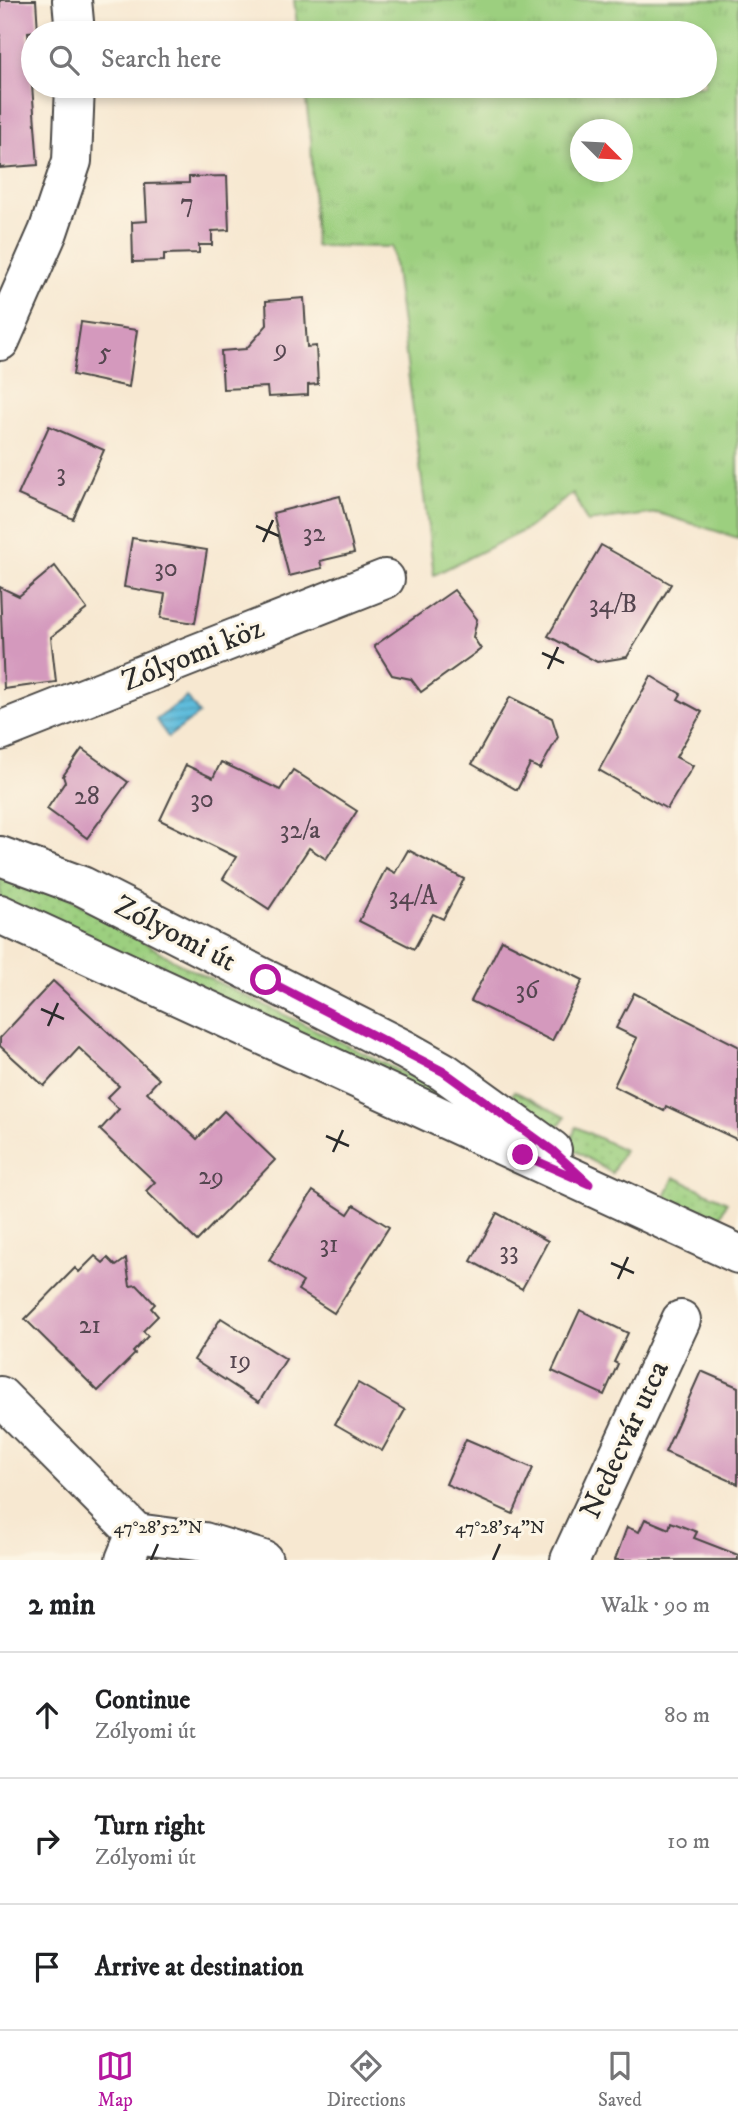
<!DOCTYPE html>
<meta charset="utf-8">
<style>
body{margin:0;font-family:"IM FELL DW Pica",serif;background:#f2f2f2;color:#202124}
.compass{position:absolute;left:570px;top:119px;width:63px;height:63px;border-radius:50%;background:#fff;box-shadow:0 4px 10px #0003;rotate:114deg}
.stop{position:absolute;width:21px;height:21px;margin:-16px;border:5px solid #b5179e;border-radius:50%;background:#fff}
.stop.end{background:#b5179e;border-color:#fff;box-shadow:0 2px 7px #0008}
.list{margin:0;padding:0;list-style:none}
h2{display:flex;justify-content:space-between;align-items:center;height:91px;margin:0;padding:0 28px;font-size:30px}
h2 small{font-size:23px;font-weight:400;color:#757577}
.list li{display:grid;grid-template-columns:46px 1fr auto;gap:21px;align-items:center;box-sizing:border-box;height:126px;padding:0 28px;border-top:2px solid #e0e0e0}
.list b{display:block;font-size:26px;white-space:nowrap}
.list p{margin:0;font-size:23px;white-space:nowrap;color:#757577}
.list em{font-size:23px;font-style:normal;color:#757577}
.icon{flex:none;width:38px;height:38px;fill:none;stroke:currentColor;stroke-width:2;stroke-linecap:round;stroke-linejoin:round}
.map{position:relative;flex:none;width:738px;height:1560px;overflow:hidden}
.search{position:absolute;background:#fff;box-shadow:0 4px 10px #0003;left:21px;right:21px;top:21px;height:77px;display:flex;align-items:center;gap:18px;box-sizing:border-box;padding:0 24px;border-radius:38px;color:#757577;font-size:26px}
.sheet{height:469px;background:#fff}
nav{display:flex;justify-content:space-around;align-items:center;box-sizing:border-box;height:98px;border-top:2px solid #e0e0e0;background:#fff;font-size:19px;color:#757577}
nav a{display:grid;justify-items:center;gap:4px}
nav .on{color:#b5179e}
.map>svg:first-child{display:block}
</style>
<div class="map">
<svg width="738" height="1560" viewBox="0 0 738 1560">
<defs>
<pattern id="grass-dots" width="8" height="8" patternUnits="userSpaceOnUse" patternTransform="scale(1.75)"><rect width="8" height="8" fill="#9ccf7f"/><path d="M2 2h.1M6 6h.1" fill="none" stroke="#87b26e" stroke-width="1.8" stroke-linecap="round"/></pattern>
<pattern id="park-tufts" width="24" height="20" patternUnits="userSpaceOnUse" patternTransform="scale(1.75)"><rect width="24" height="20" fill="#9ccf7f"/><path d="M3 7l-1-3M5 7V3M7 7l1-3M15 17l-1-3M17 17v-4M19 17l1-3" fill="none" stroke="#87b26e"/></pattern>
<pattern id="water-rules" width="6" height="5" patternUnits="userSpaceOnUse" patternTransform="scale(1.75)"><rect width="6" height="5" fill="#5ebcdc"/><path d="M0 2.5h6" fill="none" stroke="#4e99b3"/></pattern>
</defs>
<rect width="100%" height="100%" fill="#fcf5e5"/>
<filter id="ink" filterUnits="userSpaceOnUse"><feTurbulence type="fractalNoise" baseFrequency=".0143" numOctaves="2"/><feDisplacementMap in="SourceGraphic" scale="14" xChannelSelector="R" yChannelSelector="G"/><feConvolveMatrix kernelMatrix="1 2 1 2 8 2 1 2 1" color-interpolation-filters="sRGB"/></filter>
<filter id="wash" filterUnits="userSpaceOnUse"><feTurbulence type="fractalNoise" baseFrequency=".00686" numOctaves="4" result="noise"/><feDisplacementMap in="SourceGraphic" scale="28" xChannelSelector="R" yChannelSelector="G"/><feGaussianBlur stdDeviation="1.57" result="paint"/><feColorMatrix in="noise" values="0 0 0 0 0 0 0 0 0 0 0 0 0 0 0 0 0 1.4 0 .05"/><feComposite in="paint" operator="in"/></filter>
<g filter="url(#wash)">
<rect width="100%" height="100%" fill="#f7e8d1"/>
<g fill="url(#grass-dots)" stroke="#647d55" stroke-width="2">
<polygon points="0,868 66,896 184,966 460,1100 509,1133 0,900"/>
<polygon points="514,1091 565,1117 552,1134 510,1101"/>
<polygon points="576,1127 624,1150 612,1173 572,1149 571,1141"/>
<polygon points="674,1177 727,1202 718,1222 665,1197"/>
</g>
<path fill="url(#park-tufts)" stroke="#647d55" stroke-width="2" fill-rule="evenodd" d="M294 0H738V538L658 513 587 522 573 493 527 529 434 575 392 247 315 246 311 139 304 86H705V33H298ZM580 130H622V172H580Z"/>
<polygon fill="url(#water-rules)" stroke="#447484" stroke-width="2" points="187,697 199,714 168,737 156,720"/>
<g id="blocks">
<g fill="#d499bd">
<polygon points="0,0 36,0 38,31 28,32 38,165 0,168"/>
<polygon points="227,176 229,230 212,231 212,245 199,245 199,253 164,254 164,261 133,262 132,222 147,221 145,184 189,183 189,177"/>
<polygon points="304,298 307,347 316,346 318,384 308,385 308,395 268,397 267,387 223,389 221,351 246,349 267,325 266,301"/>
<polygon points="81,322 137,330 129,387 73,375"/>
<polygon points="49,426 104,450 73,519 18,495"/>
<polygon points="340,496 354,553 320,561 322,568 289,576 273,513"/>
<polygon points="132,538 207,550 195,623 161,618 165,594 124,587"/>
<polygon points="601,545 671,584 627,657 597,662 548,636"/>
<polygon points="55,566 87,609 51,637 56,682 4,689 0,587 19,596"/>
<polygon points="454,590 477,619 473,637 481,649 421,692 411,679 392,675 374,646"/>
<polygon points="651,676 681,694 678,699 702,712 676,757 693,766 667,809 599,770"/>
<polygon points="510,697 552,718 558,737 540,769 530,764 517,790 472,764"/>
<polygon points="82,749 128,782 87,838 47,809 65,782 63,776"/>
<polygon points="221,762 280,790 293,770 357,811 326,859 309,848 269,909 223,879 236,857 160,820 186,765 213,778"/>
<polygon points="408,850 464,879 443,919 433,914 414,949 359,921 386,868 395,873"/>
<polygon points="502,940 583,980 552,1041 471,1001"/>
<polygon points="53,981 159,1079 147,1092 197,1139 224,1111 275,1160 197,1241 146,1191 155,1182 100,1130 119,1109 107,1098 119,1086 79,1048 44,1086 0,1046 0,1038"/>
<polygon points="634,993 738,1046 738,1140 666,1106 664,1111 614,1086 637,1038 616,1028"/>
<polygon points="313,1191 348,1214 354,1205 389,1227 334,1313 298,1290 303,1282 269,1260"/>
<polygon points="497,1213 548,1241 522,1289 471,1261"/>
<polygon points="95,1256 103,1263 108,1258 116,1266 126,1259 130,1286 137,1285 155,1304 151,1308 158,1316 143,1331 148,1336 133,1352 135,1354 98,1391 25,1319 75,1268 79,1272"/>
<polygon points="580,1310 628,1333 614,1362 618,1364 604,1395 552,1371"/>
<polygon points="221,1318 286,1359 259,1402 194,1360"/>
<polygon points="701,1371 738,1387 738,1484 665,1452"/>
<polygon points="358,1383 405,1410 382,1451 335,1424"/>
<polygon points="466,1439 533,1468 513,1514 446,1484"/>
<polygon points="645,1519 669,1529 671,1522 697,1532 694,1538 738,1555 738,1560 615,1560 627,1527 639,1532"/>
</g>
</g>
</g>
<g filter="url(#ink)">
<use href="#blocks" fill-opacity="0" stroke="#4a4744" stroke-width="2"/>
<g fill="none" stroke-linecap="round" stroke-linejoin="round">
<defs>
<g id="minor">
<polyline points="72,0 75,33"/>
<polyline points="0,341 48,232 72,161 75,86"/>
<polyline points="0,731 385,579"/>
<polyline points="0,856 82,886 405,1050 444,1072 552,1150"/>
<polyline points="0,914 738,1254"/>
<polyline points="0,1396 136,1533 125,1560"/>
<polyline points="136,1533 204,1542 263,1560"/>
<polyline points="570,1560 681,1320"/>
</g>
</defs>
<use href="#minor" stroke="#4a4744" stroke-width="42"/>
<use href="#minor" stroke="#fff" stroke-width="38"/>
</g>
</g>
<g fill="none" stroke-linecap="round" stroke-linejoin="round" filter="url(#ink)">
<polyline stroke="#b5179e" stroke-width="9" points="266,980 444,1072 553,1151 589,1184 523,1155"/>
</g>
<path fill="none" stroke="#2b2b2b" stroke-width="2.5" d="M256 526 279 536M263 542 273 520M542 653 564 663M548 669 558 647M41 1009 64 1019M48 1026 58 1003M326 1136 349 1146M333 1152 343 1130M611 1263 634 1273M618 1279 628 1257M151 1560 158 1544M493 1560 500 1544"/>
<g text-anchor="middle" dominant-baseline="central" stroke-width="6" stroke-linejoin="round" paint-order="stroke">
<g font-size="26" fill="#554650">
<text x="187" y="203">7</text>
<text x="281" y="348">9</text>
<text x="105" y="352">5</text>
<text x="61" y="473">3</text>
<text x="314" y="533">32</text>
<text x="166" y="568">30</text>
<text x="613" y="604">34/B</text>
<text x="87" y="796">28</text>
<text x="202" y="799">30</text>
<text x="300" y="830">32/a</text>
<text x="413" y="896">34/A</text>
<text x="527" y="990">36</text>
<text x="211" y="1176">29</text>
<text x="329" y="1244">31</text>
<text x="509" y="1251">33</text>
<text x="90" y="1325">21</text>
<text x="240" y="1360">19</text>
</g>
<g font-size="30" fill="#2b2b2b" stroke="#fcf5e5">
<text transform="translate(193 655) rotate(-22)">Zólyomi köz</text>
<text transform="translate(175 934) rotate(27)">Zólyomi út</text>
<text transform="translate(625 1440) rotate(-65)">Nedecvár utca</text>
</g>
</g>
<g font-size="18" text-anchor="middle" fill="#2b2b2b" stroke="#fcf5e5" stroke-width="6" stroke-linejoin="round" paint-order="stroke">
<text x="158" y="1533">47°28'52"N</text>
<text x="500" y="1533">47°28'54"N</text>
</g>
</svg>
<svg class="compass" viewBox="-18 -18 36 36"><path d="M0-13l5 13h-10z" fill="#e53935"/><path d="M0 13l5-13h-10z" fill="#757577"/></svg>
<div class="stop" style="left:266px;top:980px"></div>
<div class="stop end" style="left:523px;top:1155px"></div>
<div class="search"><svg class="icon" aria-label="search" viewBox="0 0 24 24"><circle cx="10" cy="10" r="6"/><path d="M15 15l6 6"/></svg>Search here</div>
</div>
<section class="sheet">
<h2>2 min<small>Walk · 90 m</small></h2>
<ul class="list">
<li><svg class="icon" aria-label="ahead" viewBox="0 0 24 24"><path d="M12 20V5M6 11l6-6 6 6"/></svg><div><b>Continue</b><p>Zólyomi út</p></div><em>80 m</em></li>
<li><svg class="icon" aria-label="right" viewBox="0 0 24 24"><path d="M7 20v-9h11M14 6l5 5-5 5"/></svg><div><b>Turn right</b><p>Zólyomi út</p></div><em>10 m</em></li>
<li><svg class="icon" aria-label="arrive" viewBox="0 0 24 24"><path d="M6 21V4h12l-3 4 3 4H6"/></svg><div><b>Arrive at destination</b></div></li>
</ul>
</section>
<nav>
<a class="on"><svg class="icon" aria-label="map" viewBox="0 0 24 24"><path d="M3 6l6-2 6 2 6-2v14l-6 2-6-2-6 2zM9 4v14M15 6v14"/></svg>Map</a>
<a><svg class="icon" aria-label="directions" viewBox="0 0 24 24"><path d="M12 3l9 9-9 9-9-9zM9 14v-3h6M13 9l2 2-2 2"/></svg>Directions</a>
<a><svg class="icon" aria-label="saved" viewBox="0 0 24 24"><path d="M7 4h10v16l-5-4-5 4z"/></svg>Saved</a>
</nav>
